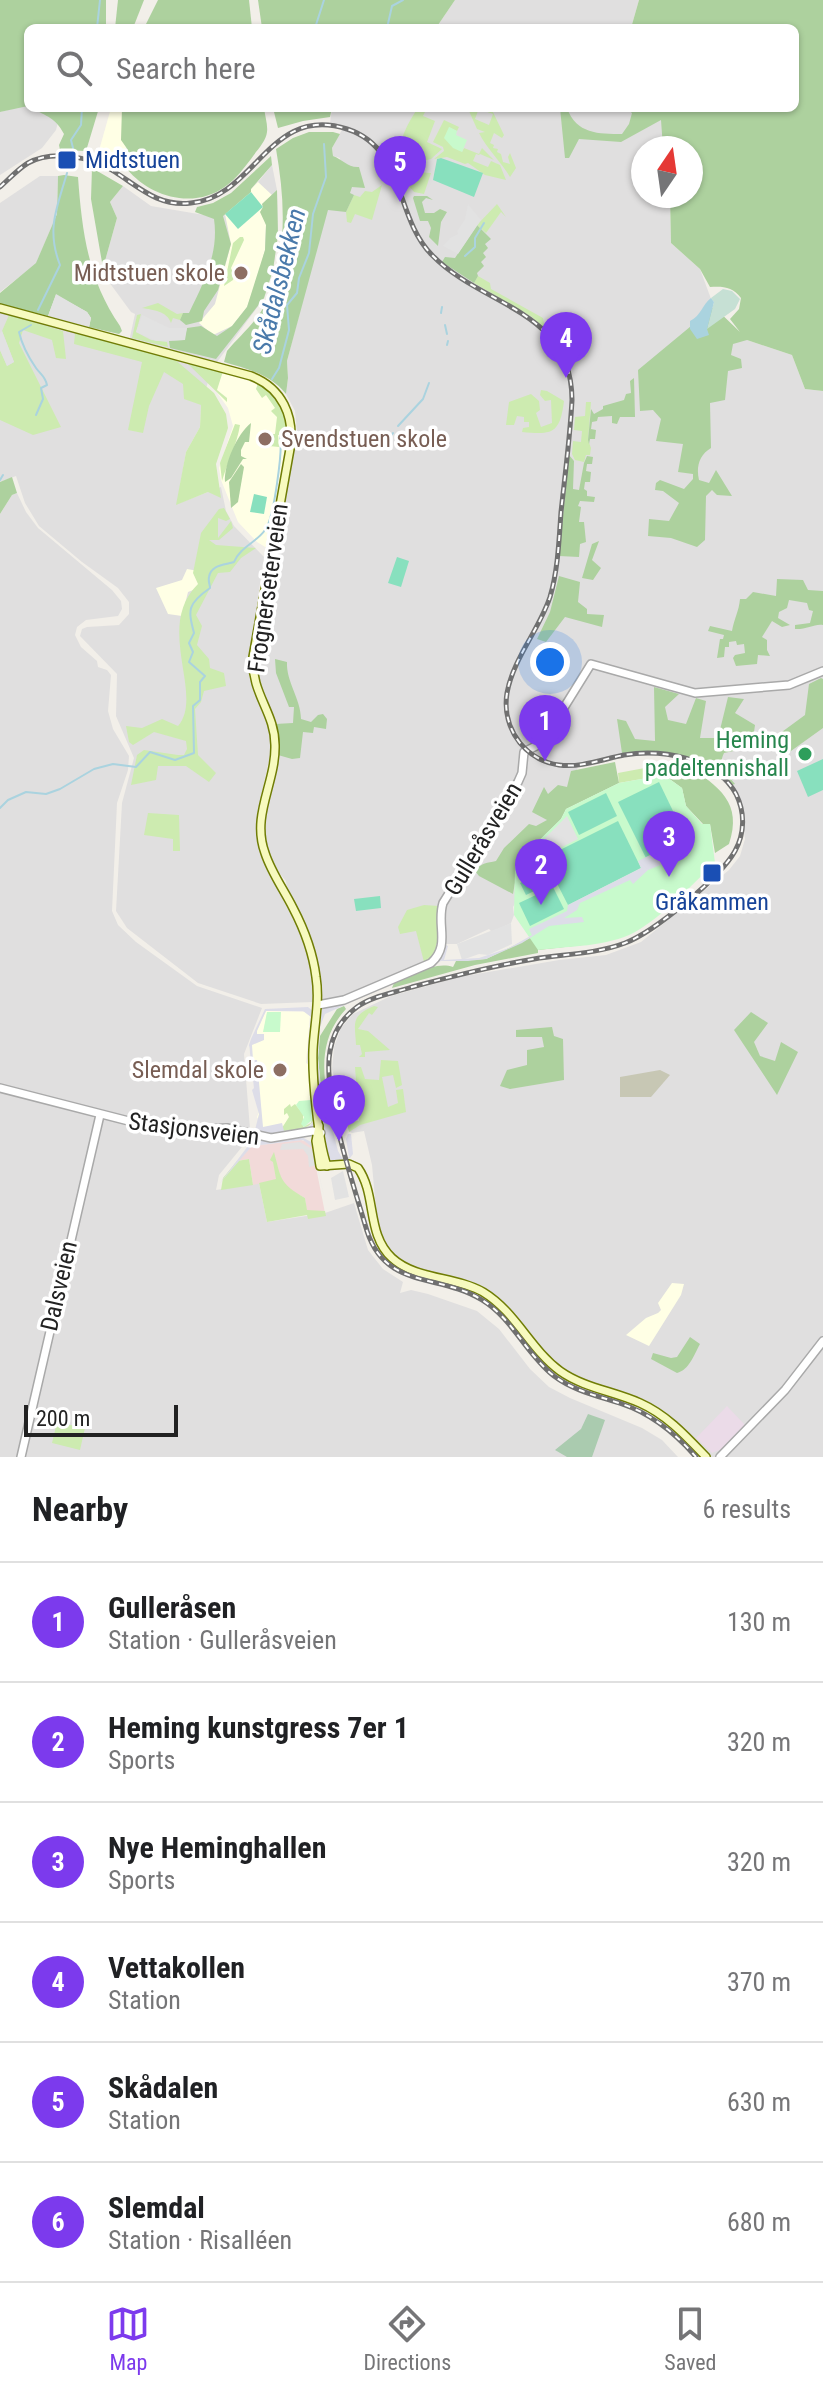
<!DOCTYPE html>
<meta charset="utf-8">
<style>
body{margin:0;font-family:"Roboto Condensed",sans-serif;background:#f6f6f6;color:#202124}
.compass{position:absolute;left:631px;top:136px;width:72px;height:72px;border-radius:50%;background:#fff;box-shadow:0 2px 6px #0004;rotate:13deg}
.scale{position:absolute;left:24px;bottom:20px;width:154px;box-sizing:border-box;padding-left:8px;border:4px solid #222;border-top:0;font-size:22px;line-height:28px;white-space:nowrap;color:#222;-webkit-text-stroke:6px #fff;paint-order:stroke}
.you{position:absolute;left:550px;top:662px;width:28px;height:28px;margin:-20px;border:6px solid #fff;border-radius:50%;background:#1a73e8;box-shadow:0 0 0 12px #1a73e833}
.badge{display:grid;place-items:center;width:52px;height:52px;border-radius:50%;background:#7c3aed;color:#fff;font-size:26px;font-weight:700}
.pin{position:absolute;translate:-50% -66px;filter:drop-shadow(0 2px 4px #0008)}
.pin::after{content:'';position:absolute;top:42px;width:28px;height:24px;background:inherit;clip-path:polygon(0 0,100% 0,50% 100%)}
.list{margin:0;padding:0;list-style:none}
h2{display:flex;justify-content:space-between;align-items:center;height:104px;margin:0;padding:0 32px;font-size:34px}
h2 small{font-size:26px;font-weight:400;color:#757577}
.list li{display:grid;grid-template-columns:52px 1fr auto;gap:24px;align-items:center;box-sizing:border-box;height:120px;padding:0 32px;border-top:2px solid #e0e0e0}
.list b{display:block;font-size:30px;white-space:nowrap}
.list p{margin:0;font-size:26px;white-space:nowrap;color:#757577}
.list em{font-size:26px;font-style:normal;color:#757577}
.icon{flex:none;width:44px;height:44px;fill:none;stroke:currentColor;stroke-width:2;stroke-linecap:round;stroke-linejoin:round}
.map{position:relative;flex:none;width:823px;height:1457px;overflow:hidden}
.search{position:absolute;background:#fff;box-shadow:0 2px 6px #0004;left:24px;right:24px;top:24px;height:88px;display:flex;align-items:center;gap:20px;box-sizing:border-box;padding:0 28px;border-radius:12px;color:#757577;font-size:30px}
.sheet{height:824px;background:#fff}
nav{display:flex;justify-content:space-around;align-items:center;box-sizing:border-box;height:112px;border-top:2px solid #e0e0e0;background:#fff;font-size:22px;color:#757577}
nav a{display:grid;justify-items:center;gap:4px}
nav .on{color:#7c3aed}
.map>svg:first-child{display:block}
</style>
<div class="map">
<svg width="823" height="1457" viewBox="0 0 823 1457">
<rect width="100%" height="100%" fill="#f2efe9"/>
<g fill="#e0dfdf">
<polygon points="455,0 639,0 631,28 436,28"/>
<polygon points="26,105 28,108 51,115 58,122 56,130 42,148 0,175 0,112"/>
<polygon points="332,108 669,108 670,148 643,148 643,196 670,196 671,243 700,269 714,307 747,340 792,355 805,389 823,391 823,1457 709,1457 672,1420 580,1380 558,1366 541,1350 515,1314 496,1297 464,1280 411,1267 395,1257 385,1246 378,1231 372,1165 364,1131 352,1133 349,1131 332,1069 334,1047 341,1028 353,1014 391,996 459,977 559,960 606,955 641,942 729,870 740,856 745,839 740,799 732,785 710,767 676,754 643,751 579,763 566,809 513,907 514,915 511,923 492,932 489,929 457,944 441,944 431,961 347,997 323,1001 321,999 313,950 305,925 287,889 286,881 272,864 267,847 264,814 278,755 279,739 276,726 258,686 255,671 297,432 295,411 286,394 288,378 287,361 340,158 333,156 332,148 344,126 330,123"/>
<polygon points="272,165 277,190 278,235 273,270 264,298 212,369 201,405 200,427 186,452 177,504 221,487 226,511 234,526 264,557 249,657 249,676 270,730 271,751 257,815 257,836 263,861 306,944 314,979 315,998 313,1002 261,1004 198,983 127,928 116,911 122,803 134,758 116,716 117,674 80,636 82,629 87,627 119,625 129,614 129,602 118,588 82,562 39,526 25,503 16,476 0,482 0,308 136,348 130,337 135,314 131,312 109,282 103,268 117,218 110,202 123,186 151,206 216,217 258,182"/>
<polygon points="40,176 58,176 57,214 36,264 0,292 0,203"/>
<polygon points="17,493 26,512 38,528 112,590 121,601 122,609 118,616 86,620 77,627 75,635 81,647 97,661 98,667 107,670 111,675 108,711 113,729 129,756 128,770 117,803 112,911 118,925 136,942 197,986 262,1008 244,1054 250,1129 164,1126 106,1114 98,1109 0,1085 0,514 12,495"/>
<polygon points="0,1090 92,1115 96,1121 28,1416 24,1420 27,1422 19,1457 0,1457"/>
<polygon points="106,1119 149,1129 218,1130 246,1134 246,1142 219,1175 216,1190 259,1183 267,1222 325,1213 354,1203 368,1250 383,1269 403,1282 400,1293 411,1290 428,1294 477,1311 499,1329 530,1369 549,1387 570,1398 642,1428 662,1440 678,1457 23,1457 102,1121"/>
</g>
<polygon fill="#f2dad9" points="301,1140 308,1142 312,1147 325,1213 307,1215 305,1198 287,1188 280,1179 253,1185 249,1159 237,1161 252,1146"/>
<polygon fill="#ebdbe8" points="727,1406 745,1425 722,1449 712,1453 696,1438"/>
<g fill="#ffffe5">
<polygon points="111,108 135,108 122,165 98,154"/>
<polygon points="258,182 272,195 262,204 266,225 265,250 258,276 247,307 232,326 213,335 199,323 215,304 231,244 225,214"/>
<polygon points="223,371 249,379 273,394 288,431 267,548 257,542 238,522 221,480 219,468 233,426 228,408 216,391"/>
<polygon points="187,569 204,572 201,587 188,592 182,616 168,614 156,588 182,580"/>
<polygon points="266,1011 306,1012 310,1015 306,1063 309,1065 313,1113 312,1120 264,1130 257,1117 259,1112 249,1047"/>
<polygon points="672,1283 684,1284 681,1295 649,1346 626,1335 646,1318 658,1313 661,1310 658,1303"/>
</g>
<polygon fill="#c7c7b4" points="660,1070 670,1075 651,1097 620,1097 620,1077"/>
<g fill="#cdebb0">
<path d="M418 108H427L423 116 435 121 427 142 442 149 431 159 413 163 409 155 405 156 406 165 404 168C391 153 408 122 418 108Z"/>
<path d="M476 108H491L504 135 502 138 494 133 490 143 494 145 493 148 498 149 497 152 501 154 503 162 510 164 508 157 510 153 516 168 510 177C502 163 487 149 479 133L485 132 477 129 469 111 470 109 478 111 475 119 489 125 493 114Z"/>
<polygon points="444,120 459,127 457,131 449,127 462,152 464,148 479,154 482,148 494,160 480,154 479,155 476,154 473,161 488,167 491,161 500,165 506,180 485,175 468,163 465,164 447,157 434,159 444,151 443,147 433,142"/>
<polygon points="415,165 408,173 411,180 414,180 415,172 431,173 424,194 414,192 408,185 407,170"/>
<polygon points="382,185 372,220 355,214 351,223 347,222 346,212 354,195 360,197 365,191 372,192"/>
<polygon points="497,204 506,217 501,212 486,233 477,225"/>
<polygon points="240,237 243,237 244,240 231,268 234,275 233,280 224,286 233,243"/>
<polygon points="478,276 490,283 491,289 543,318 544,324 560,343 558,344 532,317 474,283"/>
<path d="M158 303 177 314 183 313 180 320 173 318 171 323C167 311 153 310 142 308Z"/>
<polygon points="141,314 136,332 151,340 167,342 168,347 132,338 137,315"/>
<polygon points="9,315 63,331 66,359 56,358 52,340 23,330 19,343 61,427 33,435 0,420 0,350 7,366 14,362 2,331"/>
<polygon points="75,333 173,358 214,393 226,414 228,428 216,464 221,498 208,492 176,505 186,452 200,427 201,405 184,399 183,384 164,372 149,406 143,433 128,430 142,362 74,344"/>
<polygon points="187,363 223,371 217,390 227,398 227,402"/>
<path d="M258 383C278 396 285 411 288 434L278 435 279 447 269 446 271 434H275L277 417 271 411 275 408 266 395 262 398 256 389Z"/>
<path d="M541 390 547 391 564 401C560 434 552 435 522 432L523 428 529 427V422H524V417L517 416 514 425H506L509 402 531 394 539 401 540 410 536 413 541 427 552 423 551 400 545 401 540 395Z"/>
<polygon points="586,402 591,402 588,440 591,448 590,455 586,455 584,462 575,460 572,454 573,441 581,442 582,431 574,430 575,417 585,416"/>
<path d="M235 424 240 425C237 444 227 464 222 481L220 463Z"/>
<path d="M224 508 230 519 226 521 218 518V538L231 521 233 528 219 540H209L216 545 256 548 241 558 230 572 218 573 196 615 202 626 197 645 209 659 210 668 224 673 226 686 204 691 201 702 195 709 198 755 216 773 209 782 186 766H158L156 780 131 785 137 755 144 750 178 755H184L187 749 186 741 154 732 133 745 129 742 126 726 142 728 162 719 178 726C205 695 154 627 198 584L193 573 201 533 219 509Z"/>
<polygon points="650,767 665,768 650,772 664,775 619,783 618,773"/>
<polygon points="148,813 179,815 180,851 173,851 173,839 144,835"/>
<polygon points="424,905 439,906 441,941 436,944 438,948 430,959 424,962 416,931 400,934 398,927 407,910"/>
<path d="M374 1006 378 1007 372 1015 369 1013 358 1029 368 1031 390 1050 365 1052V1057H359L362 1054 360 1045H356C355 1023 350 1016 374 1006Z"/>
<polygon points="381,1060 398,1061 402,1085 396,1088 393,1075 382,1077 388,1107 398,1103 396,1090 403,1089 406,1112 360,1125 349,1132 345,1111 347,1111 348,1122 359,1121 355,1067 361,1067 365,1079 379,1080"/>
<path d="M309 1079 314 1117C312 1131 293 1130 280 1131L289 1117 287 1113 284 1115V1109L290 1104 291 1107 295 1104 303 1114V1127L311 1123 313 1113Z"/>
<path d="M274 1152C281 1178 279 1183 305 1198L307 1210 325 1211 326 1216 308 1219 307 1215 267 1222 259 1183 276 1179 273 1162 270 1160Z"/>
<polygon points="249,1159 253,1185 221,1190 223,1178 237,1161"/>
<polygon points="57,1422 85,1428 80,1450 52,1443"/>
</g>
<g fill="#add19e">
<polygon points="0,0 106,0 106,28 28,28 28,106 0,112"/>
<polygon points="118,0 144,0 133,28 115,28"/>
<polygon points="158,0 249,0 252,28 144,28"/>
<polygon points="258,0 455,0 436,28 262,28"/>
<path d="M639 0H823V391L805 389 792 355 747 340 733 344 731 355 741 359 742 368 728 371 725 400 710 403 711 448C699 455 696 467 699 480L709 483 716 470 732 496 717 495 712 490 706 496 705 540 697 547 671 538 648 536 649 519 669 521 679 503 663 491 655 490 656 483 660 480 684 489 693 479V474L678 472 683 444 656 441 661 419 653 410 640 411 638 370 714 307 740 332 730 319 739 309 741 298C733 287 723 286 710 287L700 269 671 243 670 196H691V148H663L661 120 621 142 579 139 569 158H565L560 108H567C576 134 599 134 622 134L629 124 632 113 626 108H795V28H631Z"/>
<path d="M32 108H99L86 151 60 150 59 145 64 134C55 117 47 117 32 108Z"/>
<path d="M122 108H264C265 116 268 125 267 132 266 142 256 151 251 159 243 169 236 179 226 186 194 210 150 197 127 169L128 150 121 140Z"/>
<polygon points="273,108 332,108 330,117 303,121 278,128"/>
<path d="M309 132H333L340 134 332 148 333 156C342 159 348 168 359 167L365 188 352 187 350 193 354 195 346 212 328 210 287 361 288 378 286 394C270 374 247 369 224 362L227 351C239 336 259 320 266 302 288 253 285 200 276 149L293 138Z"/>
<path d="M271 156 272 165 251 189V192L223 216 231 244 218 290 204 311 202 321 186 325 180 320 183 313H189C204 282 219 253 214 219L195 212 197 207 213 203 231 193Z"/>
<polygon points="92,168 123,186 110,202 117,218 103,268 91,199"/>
<path d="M64 175 78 177C82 231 88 280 120 326L122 331 119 334 89 327 91 318 87 312 56 295 48 316 0 304V293L36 263 57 214 58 176Z"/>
<polygon points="277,190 278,235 273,270 264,298 216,359 170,348 169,341 184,340 187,328 201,326 217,336 232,326 247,307 265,250 266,225 260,212 263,207 262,204"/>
<polygon points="414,196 427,196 433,200 426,198 422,202 425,213 434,213 440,209 447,212 441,222 438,246 429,237 431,228 428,221 420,221 413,198"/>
<polygon points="477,225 491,239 485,244 488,248 483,253 486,257 481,262 484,266 477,273 478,276 474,283 442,262 445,257 455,258"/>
<polygon points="634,378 635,417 620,417 617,424 612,423 612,416 598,417 597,421 592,422 591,429 596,430 595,439 590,439 589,444 588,440 591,409 594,414 603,409 603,406 624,400 626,394 631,393 630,381"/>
<path d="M251 423 249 442H245L241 450V456L247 459H243L231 478 225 482C224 464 237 434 251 423Z"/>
<polygon points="569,455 574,461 573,489 579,490 584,463 587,456 593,457 592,464 587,464 586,471 591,472 590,482 585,482 584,489 587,491 587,496 595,497 594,502 580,501 578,506 581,507 579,522 584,522 586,542 580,544 579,557 559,556"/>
<polygon points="241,464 244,467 238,502 231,508 229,482"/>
<polygon points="12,477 17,493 12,495 0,514 0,482"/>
<polygon points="599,541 592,560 601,568 593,580 582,578 592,544"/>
<polygon points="559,576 580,582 578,602 587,609 587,614 604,615 602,627 565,617 546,642 537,639 550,612"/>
<path d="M777 579 803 580 808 590 823 591V625C816 623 805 630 795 629V625L810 623 813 611 809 610 807 603 789 600 787 608 779 612 778 618 790 625 782 627 772 621 762 637 767 640V650L770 656 758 655 757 664 736 666 733 658 735 655 745 653 744 644 737 645 736 641 729 642V647H725L724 657 717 658 720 639H723L724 635 708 631 710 626 732 631C734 619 739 611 740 599H746L753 592 776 596Z"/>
<path d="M275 659 287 662C286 682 301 699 301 719L311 722 318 715 323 714 327 719 326 729 314 727 313 733 303 732 300 758 292 759 278 755 279 739 275 724 293 723 294 707H289L276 673Z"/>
<polygon points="821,678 823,679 823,728 784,756 775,737 805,715 809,684"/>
<path d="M654 687 679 694 665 707 668 720 686 724 696 698 706 701 700 738H718L728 697 744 699 735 713 755 725 754 732 741 739 743 749 724 753C717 767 727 774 735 784L732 785C703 754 663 748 622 753L617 719 626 721 635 739 655 741Z"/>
<path d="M615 762 619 783 566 809 561 819 519 860 513 894 479 876 475 871C482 862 487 863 496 861L504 848 529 824 536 826 547 820 532 812 544 787 548 794 558 785 567 787 571 771Z"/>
<path d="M687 766C719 786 743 803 729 844L715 853 710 824H703L686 806 682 788 664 775 668 767Z"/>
<path d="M573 928 583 945 538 950V953L475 965 392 988 394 983C411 976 434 961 453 967L456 961 486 959 532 937Z"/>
<path d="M344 1006 346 1009C314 1043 324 1086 334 1126L332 1127 324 1118 318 1058 320 1036 337 1009Z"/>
<polygon points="751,1012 768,1023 754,1042 760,1056 775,1061 781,1042 798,1052 777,1095 734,1030"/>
<polygon points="552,1027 554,1036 563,1039 564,1080 510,1089 500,1086 507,1070 527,1065 527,1050 544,1047 542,1037 516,1037 516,1030"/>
<path d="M690 1337 700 1344C694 1355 689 1370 677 1373L651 1359 653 1353 671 1358 677 1357Z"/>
</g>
<polygon fill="#c6e0d4" points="723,289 732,291 740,299 735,309 707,329 714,302 711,298"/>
<polygon fill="#aacbaf" points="588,1414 605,1420 592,1457 567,1457 555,1450 581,1429"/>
<g fill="#c8facc">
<polygon points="449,127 457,131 456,135 467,140 462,152 453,148 444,138"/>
<path d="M664 775 682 788 686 806 702 824H710L715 863C690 886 665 915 635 932 607 947 569 946 538 950L514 915 515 866 519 860 561 819 566 809 619 783Z"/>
<polygon points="267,1012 281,1012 280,1032 263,1032"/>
<polygon points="311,1100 312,1120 304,1127 301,1124 304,1117 296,1105 299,1101"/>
</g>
<g fill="#88e0be">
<polygon points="441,158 483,173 474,197 433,180 437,159"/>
<polygon points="251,192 263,207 238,229 225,214"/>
<polygon points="254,494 267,497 264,514 250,512"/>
<polygon points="397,557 409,561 401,587 388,583"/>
<polygon points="823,759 823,790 808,797 797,771"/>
<polygon points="659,782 686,838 646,858 618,802"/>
<polygon points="606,793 617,816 579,835 568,812"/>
<polygon points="618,821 641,868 568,905 544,858"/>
<polygon points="536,858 542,870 526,878 520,865"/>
<polygon points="545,871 551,883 526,895 520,883"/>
<polygon points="553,887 564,909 530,926 519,903"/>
<polygon points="380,896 381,908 356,911 354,899"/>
</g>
<g fill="#e2e2e2">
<polygon points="468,204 481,220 458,254 443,246 450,238 458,234 457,231 465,219"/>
<polygon points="56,294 87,312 91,318 89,327 48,316"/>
<polygon points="142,315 169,328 187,328 185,340 156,341 136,332"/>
<polygon points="2,331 14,362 7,366 0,350 0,333"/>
<polygon points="567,816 578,839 548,854 543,840"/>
<polygon points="511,923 512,944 488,955 479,954 462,960 457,944"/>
<polygon points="300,1142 312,1149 316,1165 309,1167 308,1156 303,1149 280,1150 282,1144"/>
<polygon points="343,1171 349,1197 335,1200 331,1178"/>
</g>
<g fill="#dddde8" fill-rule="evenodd">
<polygon points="668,846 671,861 648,870 633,884 630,880 580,903 577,910 564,918 582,917 584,922 549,926 522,943 486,959 468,961 441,961 325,1014 320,1027 318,1058 324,1118 332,1128 338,1151 342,1158 349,1157 346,1139 348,1134 351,1134 353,1154 350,1158 335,1162 328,1158 316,1067 317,1041 322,1010 434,964 441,957 446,945 448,946 444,960 479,958 509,948 532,935 529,929 567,911 568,905 641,868 638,861"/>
<path d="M308 1007 314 1012 316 1121 314 1125 304 1130 276 1134 255 1130 259 1114 252 1090 254 1088 249 1045 251 1039 265 1009ZM266 1011H303L311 1017 308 1065 314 1120 310 1126 301 1129 284 1131 282 1123 263 1127 257 1060H253L252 1045 264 1040V1034H257V1031Z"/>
<polygon points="254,1138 273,1141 302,1137 311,1142 326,1204 312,1147 303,1140 252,1146 220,1183"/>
</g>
<path fill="#aad3df" d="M711 298 714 302 707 329 709 335 697 339 690 329V321C701 316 702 305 711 298Z"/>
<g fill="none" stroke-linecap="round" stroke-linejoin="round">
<g stroke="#aad3df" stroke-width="2">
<polyline points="97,28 100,0"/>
<polyline points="315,28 324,0"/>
<polyline points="387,28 392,6 403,0"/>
<polyline points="73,148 71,140 81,125 82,108"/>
<polyline points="465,256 475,247 475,238 484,223"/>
<path d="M38 310 60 265C46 229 57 208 67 173"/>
<polyline points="441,313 442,307"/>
<path d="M31 325 19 332C22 345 29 358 36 368 41 375 45 376 47 385L41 388 43 399 36 415"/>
<polyline points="445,325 447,334"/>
<polyline points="447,345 448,341"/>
<polyline points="272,379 279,368 289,330 287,305 297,293 299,278 309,253 313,214 326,177 324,144"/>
<polyline points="398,426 423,399 429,383"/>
<polyline points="389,439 393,433"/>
<polyline points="0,480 3,475"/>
<path d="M0 808 8 800 26 792 46 794 60 789 94 769 113 764 136 767 150 752 175 760 194 753 193 706 200 700V682L205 676 189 662 193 652 189 643 194 633C188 610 187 604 210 588 210 585 208 581 209 577 211 564 226 565 234 562 240 547 257 542 265 530 274 519 283 449 280 435"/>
</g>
<defs>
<g id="tertiary">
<path d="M318 1005 344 1000 431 963C451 945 436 925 443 903L518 782 522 773 524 752 542 743 591 664 695 693 789 685 823 671"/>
<polyline points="0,1088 152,1127 189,1130 227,1128 271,1138 313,1131 321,1133"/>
<polyline points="21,1457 100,1115"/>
<polyline points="720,1457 785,1390 823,1341"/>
</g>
<g id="secondary">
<path d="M0 308 251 376C282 388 295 416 290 449L253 657C251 694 275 712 275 745 276 783 251 815 265 853 271 872 284 890 293 908 304 929 313 953 316 977 320 1002 314 1026 313 1050 312 1078 318 1140 327 1166"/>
<path d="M319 1126 316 1141 320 1166 349 1164 358 1168C377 1195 366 1234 392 1258 416 1280 455 1276 483 1292 516 1312 530 1349 560 1371 584 1388 613 1391 640 1403 667 1415 686 1436 706 1457"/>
</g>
</defs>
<use href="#tertiary" stroke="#a9a9a9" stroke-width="10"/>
<use href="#secondary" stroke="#707d05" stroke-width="10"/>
<use href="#tertiary" stroke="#fff" stroke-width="7"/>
<use href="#secondary" stroke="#f7fabf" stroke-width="7"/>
<defs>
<path id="rail" d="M0 187C9 179 18 169 28 163 53 149 92 157 115 172 140 188 159 207 191 203 256 197 269 104 347 129 406 148 394 217 432 255 482 307 572 309 572 400 570 438 565 475 561 512 559 540 558 570 550 597 539 630 513 659 507 693 504 711 509 729 520 743 530 755 544 763 559 765 581 768 603 759 624 755 661 749 716 757 736 794 745 812 745 833 735 851 720 878 654 932 625 943 596 954 565 954 534 959 493 966 453 976 412 987 394 993 372 996 357 1007 342 1018 333 1033 330 1051 322 1094 354 1186 367 1231 386 1290 439 1273 482 1300 513 1319 526 1354 554 1376 574 1391 598 1396 622 1404 652 1414 675 1433 696 1457"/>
</defs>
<use href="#rail" stroke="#707070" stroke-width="5"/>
<use href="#rail" stroke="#fff" stroke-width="2" stroke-dasharray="6" stroke-linecap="butt"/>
</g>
<g fill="#1a4fb4" stroke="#fff" stroke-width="3">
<rect x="57" y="150" width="20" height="20" rx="4"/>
<rect x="702" y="863" width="20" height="20" rx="4"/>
</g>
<g fill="#8d6e63" stroke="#fff" stroke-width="3">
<circle cx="241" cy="273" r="8"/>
<circle cx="265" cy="439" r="8"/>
<circle cx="280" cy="1070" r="8"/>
</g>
<circle fill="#2e9e5b" stroke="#fff" stroke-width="3" cx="805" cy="754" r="8"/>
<g text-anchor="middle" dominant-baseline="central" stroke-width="7" stroke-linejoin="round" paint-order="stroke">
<g font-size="24" fill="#164399" stroke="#fff" text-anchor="start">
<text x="85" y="160">Midtstuen</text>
<text x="712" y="902" text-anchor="middle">Gråkammen</text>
</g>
<g font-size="24" fill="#785e54" stroke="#fff" text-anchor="end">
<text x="225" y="273">Midtstuen skole</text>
<text x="281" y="439" text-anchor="start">Svendstuen skole</text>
<text x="264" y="1070">Slemdal skole</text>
</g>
<g font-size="24" fill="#222" stroke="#fff">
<text transform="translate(268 588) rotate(-82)">Frognerseterveien</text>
<text transform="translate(483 839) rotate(-59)">Gulleråsveien</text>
<text transform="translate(194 1129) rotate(7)">Stasjonsveien</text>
<text transform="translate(59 1286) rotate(-77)">Dalsveien</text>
</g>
<g font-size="24" fill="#27864d" stroke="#fff" text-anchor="end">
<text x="789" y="740">Heming<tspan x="789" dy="28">padeltennishall</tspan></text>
</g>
<g font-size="26" font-style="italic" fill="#4a7aab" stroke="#fff">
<text transform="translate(279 281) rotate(-76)">Skådalsbekken</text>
</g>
</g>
</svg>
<svg class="compass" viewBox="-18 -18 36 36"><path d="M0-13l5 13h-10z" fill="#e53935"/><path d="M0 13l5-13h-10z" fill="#757577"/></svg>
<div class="scale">200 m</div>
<div class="you"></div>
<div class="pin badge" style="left:545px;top:761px">1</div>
<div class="pin badge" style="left:541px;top:905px">2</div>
<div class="pin badge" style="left:669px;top:877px">3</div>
<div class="pin badge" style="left:566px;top:378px">4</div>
<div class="pin badge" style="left:400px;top:202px">5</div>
<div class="pin badge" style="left:339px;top:1141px">6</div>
<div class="search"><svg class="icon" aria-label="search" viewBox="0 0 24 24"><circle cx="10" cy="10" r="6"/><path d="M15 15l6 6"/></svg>Search here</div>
</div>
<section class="sheet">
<h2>Nearby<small>6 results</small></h2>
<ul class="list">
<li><span class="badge">1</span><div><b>Gulleråsen</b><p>Station · Gulleråsveien</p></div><em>130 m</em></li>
<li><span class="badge">2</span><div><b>Heming kunstgress 7er 1</b><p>Sports</p></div><em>320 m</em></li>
<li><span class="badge">3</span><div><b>Nye Heminghallen</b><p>Sports</p></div><em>320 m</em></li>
<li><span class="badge">4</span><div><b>Vettakollen</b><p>Station</p></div><em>370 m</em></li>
<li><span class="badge">5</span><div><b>Skådalen</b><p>Station</p></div><em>630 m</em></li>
<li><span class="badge">6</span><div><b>Slemdal</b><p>Station · Risalléen</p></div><em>680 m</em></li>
</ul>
</section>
<nav>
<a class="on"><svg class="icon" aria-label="map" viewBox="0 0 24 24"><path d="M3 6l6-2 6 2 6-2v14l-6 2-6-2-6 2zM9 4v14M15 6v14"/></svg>Map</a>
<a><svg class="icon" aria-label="directions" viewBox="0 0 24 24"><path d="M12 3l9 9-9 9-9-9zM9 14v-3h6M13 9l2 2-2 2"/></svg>Directions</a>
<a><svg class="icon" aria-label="saved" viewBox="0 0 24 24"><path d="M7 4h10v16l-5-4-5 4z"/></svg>Saved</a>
</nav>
